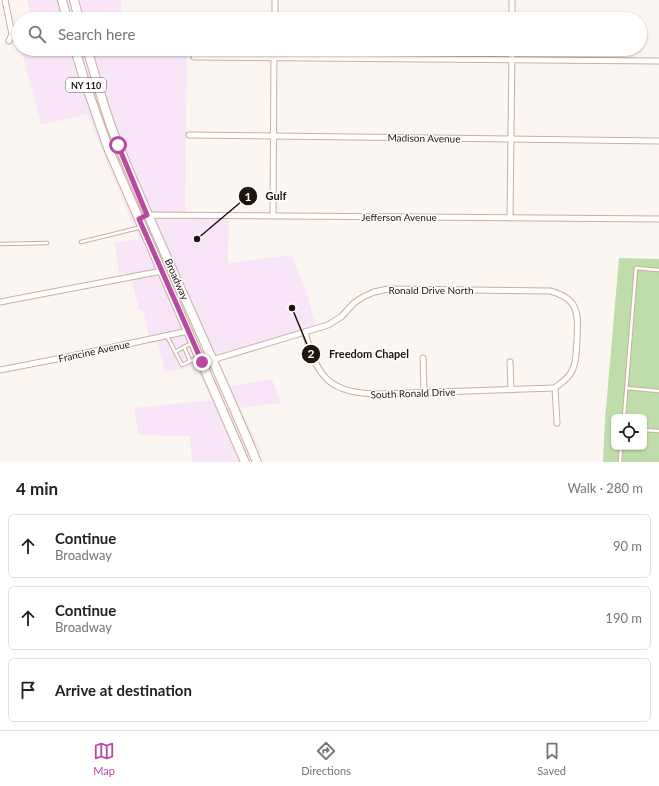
<!DOCTYPE html>
<meta charset="utf-8">
<style>
body{margin:0;font-family:Lato,sans-serif;background:#f6f6f6;color:#222}
.controls{position:absolute;right:12px;bottom:12px;display:grid;overflow:hidden;border-radius:6px;box-shadow:0 1px 3px #0004}
.controls button{width:36px;height:36px;display:grid;place-items:center;padding:0;border:0;border-bottom:1px solid #e0e0e0;background:#fff;color:#222;font:20px sans-serif}
.stop{position:absolute;width:12px;height:12px;margin:-9px;border:3px solid #ba49a4;border-radius:50%;background:#fff}
.stop.end{background:#ba49a4;border-color:#fff;box-shadow:0 1px 4px #0008}
.list{margin:0;padding:0;list-style:none}
h2{display:flex;justify-content:space-between;align-items:center;height:52px;margin:0;padding:0 16px;font-size:17px}
h2 small{font-size:13px;font-weight:400;color:#767676}
.list li{display:grid;grid-template-columns:26px 1fr auto;gap:12px;align-items:center;box-sizing:border-box;height:64px;margin:0 8px 8px;padding:0 8px;border:1px solid #e0e0e0;border-radius:6px}
.list b{display:block;font-size:15px;white-space:nowrap}
.list p{margin:0;font-size:13px;white-space:nowrap;color:#767676}
.list em{font-size:13px;font-style:normal;color:#767676}
.icon{flex:none;width:22px;height:22px;fill:none;stroke:currentColor;stroke-width:2;stroke-linecap:round;stroke-linejoin:round}
.map{position:relative;flex:none;width:659px;height:462px;overflow:hidden}
.search{position:absolute;background:#fff;box-shadow:0 1px 3px #0004;left:12px;right:12px;top:12px;height:44px;display:flex;align-items:center;gap:10px;box-sizing:border-box;padding:0 14px;border-radius:22px;color:#767676;font-size:15px}
.sheet{height:268px;background:#fff}
nav{display:flex;justify-content:space-around;align-items:center;box-sizing:border-box;height:56px;border-top:1px solid #e0e0e0;background:#fff;font-size:11px;color:#767676}
nav a{display:grid;justify-items:center;gap:2px}
nav .on{color:#ba49a4}
.map>svg:first-child{display:block}
</style>
<div class="map">
<svg width="659" height="462" viewBox="0 0 659 462">
<rect width="100%" height="100%" fill="#fbf6f2"/>
<g fill="#f8e6f8">
<polygon points="27,0 121,0 121,19 32,19"/>
<polygon points="21,49 187,49 185,218 229,218 228,263 291,255 305,287 317,331 217,361 230,386 272,379 281,403 240,408 262,453 237,457 239,462 192,462 190,436 139,435 134,408 212,400 196,366 165,372 158,344 149,337 143,310 139,310 132,282 119,273 115,242 139,239 87,114 41,125"/>
</g>
<path fill="#beddaa" fill-rule="evenodd" d="M619 258 659 259V462H603L605 420ZM614 417H644V447H614Z"/>
<g fill="none" stroke-linecap="round" stroke-linejoin="round">
<defs>
<g id="lane">
<polyline points="81,242 142,227"/>
<polyline points="0,244 47,243"/>
<polyline points="167,336 182,365 197,358"/>
<polyline points="184,347 192,343"/>
<polyline points="175,352 184,347 190,361"/>
<polyline points="626,388 659,391"/>
<polyline points="624,417 636,268 659,270"/>
<polyline points="644,430 659,431"/>
<polyline points="620,462 621,447"/>
</g>
<g id="street">
<polyline points="5,0 12,34 9,41"/>
<polyline points="275,19 275,0"/>
<polyline points="512,19 512,0"/>
<polyline points="194,57 659,61"/>
<polyline points="189,135 659,141"/>
<polyline points="273,216 274,49"/>
<polyline points="510,218 512,49"/>
<polyline points="139,219 147,215 659,219"/>
<polyline points="0,302 162,271"/>
<path d="M305 332C317 379 331 394 380 394L555 388"/>
<polyline points="423,358 424,392"/>
<path d="M212 360 328 325 341 317 354 303 363 297 374 292 388 289 550 291C580 299 578 314 577 340 576 351 577 361 572 371 569 378 561 383 555 388"/>
<polyline points="510,362 511,390"/>
<polyline points="0,370 67,357 188,331"/>
<polyline points="555,388 557,423"/>
</g>
<g id="primary">
<polyline points="62,0 67,19"/>
<polyline points="74,0 79,19"/>
<polyline points="75,49 84,79 108,148 245,462"/>
<path d="M87 49C97 80 105 114 118 144 162 251 212 355 257 462"/>
</g>
</defs>
<use href="#lane" stroke="#c9b09e" stroke-width="4.5"/>
<use href="#street" stroke="#c9b09e" stroke-width="7"/>
<use href="#primary" stroke="#c9b09e" stroke-width="10"/>
<use href="#lane" stroke="#fff" stroke-width="2.5"/>
<use href="#street" stroke="#fff" stroke-width="5"/>
<use href="#primary" stroke="#fff" stroke-width="8"/>
</g>
<g fill="none" stroke-linecap="round" stroke-linejoin="round">
<polyline stroke="#ba49a4" stroke-width="5" points="118,145 147,215 139,219 202,362"/>
</g>
<g text-anchor="middle" dominant-baseline="central" stroke-width="3" stroke-linejoin="round" paint-order="stroke">
<rect fill="#fff" stroke="#615a56" stroke-width="1" x="66" y="78" width="40" height="14" rx="3"/>
<g font-size="9" font-weight="bold" fill="#1d140e">
<text x="86" y="85">NY 110</text>
</g>
<g font-size="10" fill="#1d140e" stroke="#fff">
<text transform="translate(424 138) rotate(1)">Madison Avenue</text>
<text x="399" y="217">Jefferson Avenue</text>
<text transform="translate(177 279) rotate(66)">Broadway</text>
<text x="431" y="290">Ronald Drive North</text>
<text transform="translate(94 351) rotate(-12)">Francine Avenue</text>
<text transform="translate(413 393) rotate(-2)">South Ronald Drive</text>
</g>
</g>
<path fill="none" stroke="#1d140e" stroke-width="1.5" d="M197 239L248 196M292 308L311 354"/>
<g fill="#1d140e" stroke="#fff" stroke-width="1.5">
<circle cx="197" cy="239" r="4"/>
<circle cx="292" cy="308" r="4"/>
<circle cx="248" cy="196" r="10"/>
<circle cx="311" cy="354" r="10"/>
</g>
<g font-size="12" text-anchor="middle" font-weight="bold" fill="#fff">
<text x="248" y="201">1</text>
<text x="311" y="358">2</text>
</g>
<g font-size="11" text-anchor="middle" font-weight="bold" fill="#1d140e" stroke="#fff" stroke-width="3" stroke-linejoin="round" paint-order="stroke">
<text x="276" y="200">Gulf</text>
<text x="369" y="358">Freedom Chapel</text>
</g>
</svg>
<div class="controls">
<button><svg class="icon" aria-label="locate" viewBox="0 0 24 24"><circle cx="12" cy="12" r="6"/><path d="M12 2v4M12 18v4M2 12h4M18 12h4"/></svg></button>
</div>
<div class="stop" style="left:118px;top:145px"></div>
<div class="stop end" style="left:202px;top:362px"></div>
<div class="search"><svg class="icon" aria-label="search" viewBox="0 0 24 24"><circle cx="10" cy="10" r="6"/><path d="M15 15l6 6"/></svg>Search here</div>
</div>
<section class="sheet">
<h2>4 min<small>Walk · 280 m</small></h2>
<ul class="list">
<li><svg class="icon" aria-label="ahead" viewBox="0 0 24 24"><path d="M12 20V5M6 11l6-6 6 6"/></svg><div><b>Continue</b><p>Broadway</p></div><em>90 m</em></li>
<li><svg class="icon" aria-label="ahead" viewBox="0 0 24 24"><path d="M12 20V5M6 11l6-6 6 6"/></svg><div><b>Continue</b><p>Broadway</p></div><em>190 m</em></li>
<li><svg class="icon" aria-label="arrive" viewBox="0 0 24 24"><path d="M6 21V4h12l-3 4 3 4H6"/></svg><div><b>Arrive at destination</b></div></li>
</ul>
</section>
<nav>
<a class="on"><svg class="icon" aria-label="map" viewBox="0 0 24 24"><path d="M3 6l6-2 6 2 6-2v14l-6 2-6-2-6 2zM9 4v14M15 6v14"/></svg>Map</a>
<a><svg class="icon" aria-label="directions" viewBox="0 0 24 24"><path d="M12 3l9 9-9 9-9-9zM9 14v-3h6M13 9l2 2-2 2"/></svg>Directions</a>
<a><svg class="icon" aria-label="saved" viewBox="0 0 24 24"><path d="M7 4h10v16l-5-4-5 4z"/></svg>Saved</a>
</nav>
